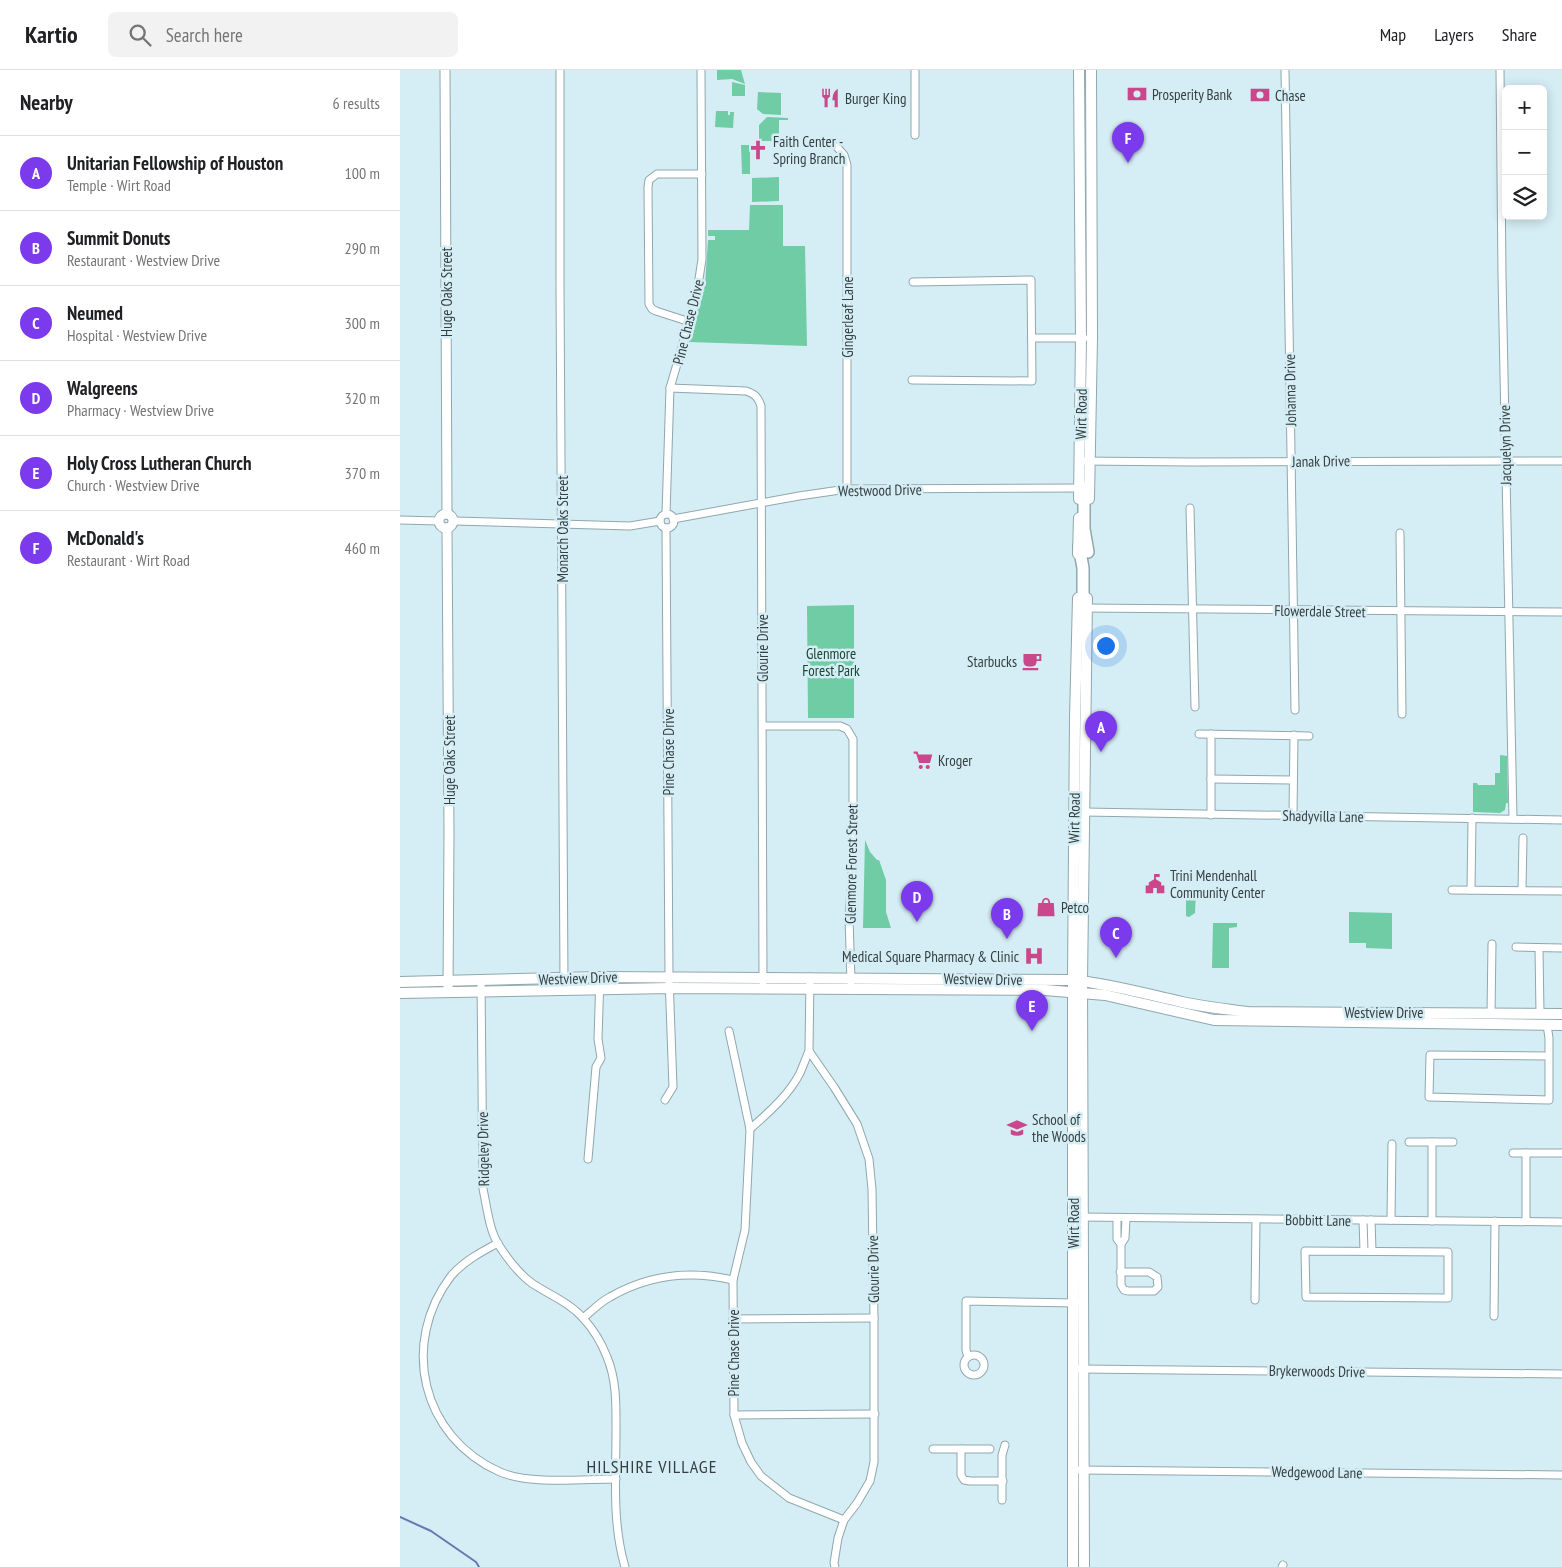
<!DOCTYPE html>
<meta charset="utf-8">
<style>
body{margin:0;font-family:"PT Sans Narrow",sans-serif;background:#f2f2f2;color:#202124}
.controls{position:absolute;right:15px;top:15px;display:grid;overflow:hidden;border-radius:8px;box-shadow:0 2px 12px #0003}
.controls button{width:45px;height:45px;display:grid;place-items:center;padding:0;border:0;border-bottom:1px solid #e0e0e0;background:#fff;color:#202124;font:25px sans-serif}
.you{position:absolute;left:705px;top:575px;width:18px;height:18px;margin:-12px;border:4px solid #fff;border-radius:50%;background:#1a73e8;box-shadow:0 0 0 8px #1a73e833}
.badge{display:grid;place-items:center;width:32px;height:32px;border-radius:50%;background:#7c3aed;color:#fff;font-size:16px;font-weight:700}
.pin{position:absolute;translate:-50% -41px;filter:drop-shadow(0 1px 2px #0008)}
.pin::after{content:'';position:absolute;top:26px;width:18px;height:15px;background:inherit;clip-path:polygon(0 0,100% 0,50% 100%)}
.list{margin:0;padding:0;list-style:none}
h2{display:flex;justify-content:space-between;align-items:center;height:65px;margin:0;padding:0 20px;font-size:21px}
h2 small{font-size:16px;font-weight:400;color:#757577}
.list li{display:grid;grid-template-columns:32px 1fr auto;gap:15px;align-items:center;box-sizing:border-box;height:75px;padding:0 20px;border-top:1px solid #e0e0e0}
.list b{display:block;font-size:19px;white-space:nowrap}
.list p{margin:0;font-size:16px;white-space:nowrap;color:#757577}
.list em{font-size:16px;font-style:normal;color:#757577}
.icon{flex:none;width:28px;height:28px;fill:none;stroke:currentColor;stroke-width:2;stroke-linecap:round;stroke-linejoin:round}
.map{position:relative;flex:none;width:1162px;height:1497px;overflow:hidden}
header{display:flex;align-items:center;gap:30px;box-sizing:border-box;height:70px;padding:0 25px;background:#fff;border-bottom:1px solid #e0e0e0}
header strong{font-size:24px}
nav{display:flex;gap:28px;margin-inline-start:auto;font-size:18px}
.search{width:350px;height:45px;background:#f2f2f2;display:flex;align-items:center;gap:12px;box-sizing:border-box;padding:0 18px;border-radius:8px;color:#757577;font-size:19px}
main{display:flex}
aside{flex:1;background:#fff}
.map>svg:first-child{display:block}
</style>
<header>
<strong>Kartio</strong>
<div class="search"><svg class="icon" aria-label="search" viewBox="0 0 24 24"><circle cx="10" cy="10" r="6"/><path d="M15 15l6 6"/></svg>Search here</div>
<nav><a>Map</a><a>Layers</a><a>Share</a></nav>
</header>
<main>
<aside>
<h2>Nearby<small>6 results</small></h2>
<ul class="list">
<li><span class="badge">A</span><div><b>Unitarian Fellowship of Houston</b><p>Temple · Wirt Road</p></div><em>100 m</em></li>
<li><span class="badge">B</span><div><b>Summit Donuts</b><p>Restaurant · Westview Drive</p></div><em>290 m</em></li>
<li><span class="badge">C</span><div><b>Neumed</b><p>Hospital · Westview Drive</p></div><em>300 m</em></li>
<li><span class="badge">D</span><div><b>Walgreens</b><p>Pharmacy · Westview Drive</p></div><em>320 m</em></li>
<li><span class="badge">E</span><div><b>Holy Cross Lutheran Church</b><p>Church · Westview Drive</p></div><em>370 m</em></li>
<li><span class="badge">F</span><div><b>McDonald's</b><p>Restaurant · Wirt Road</p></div><em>460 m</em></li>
</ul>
</aside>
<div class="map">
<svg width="1162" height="1497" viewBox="0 0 1162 1497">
<rect width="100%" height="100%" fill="#d5edf5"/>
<g fill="#6fcca4">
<polygon points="317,0 341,0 345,14 332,9 317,10"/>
<polygon points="332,12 345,15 345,26 332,26"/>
<polygon points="358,22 381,23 381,45 363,44 357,39"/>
<polygon points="316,41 328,41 328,45 330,45 330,42 334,42 333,58 315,57"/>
<polygon points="367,47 388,48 388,50 379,50 379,71 359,71 359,55"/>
<polygon points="341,75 350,75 350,104 342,104"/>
<polygon points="379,107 379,131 352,132 352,108"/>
<polygon points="350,135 383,135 383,176 405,176 407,276 289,272 305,215 308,170 315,170 315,166 308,166 308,160 349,160"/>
<polygon points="454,535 454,648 408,648 407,536"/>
<polygon points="1100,685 1107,686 1108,733 1106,733 1105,740 1100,743 1073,742 1073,713 1077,713 1078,715 1095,715 1095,703 1100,703"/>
<polygon points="465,770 470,782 477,790 479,790 486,810 486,842 491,858 463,858"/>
<polygon points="786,821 796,821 795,843 789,847 786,846"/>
<polygon points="949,842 992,843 992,879 966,878 966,873 949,873"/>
<polygon points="813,853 837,853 837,857 829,858 829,898 812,898"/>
</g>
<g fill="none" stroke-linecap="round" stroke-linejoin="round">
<polyline stroke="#6678b0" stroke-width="2" points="0,1447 31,1461 76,1492 79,1497"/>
<defs>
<g id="minor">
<polyline points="160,0 160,215 164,912"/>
<polyline points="515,0 515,65"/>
<polyline points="885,0 895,640"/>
<polyline points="1100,0 1102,206 1113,749"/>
<polyline points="437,77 444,85 447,95 447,419"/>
<polyline points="290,252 256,241 252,239 249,234 248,117 249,110 257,104 302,104"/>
<polyline points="632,268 684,268"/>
<polyline points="512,310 632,311 631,210 513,212"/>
<path d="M270 318 346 321C355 324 358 327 361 336L363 912"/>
<polyline points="680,391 791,392 1162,391"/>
<polyline points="790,438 795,637"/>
<polyline points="266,444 270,318 296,229 302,189 301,0"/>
<circle cx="267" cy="451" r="7"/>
<polyline points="273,449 399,426 447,419 683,418"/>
<polyline points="0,450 39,451"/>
<polyline points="54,451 230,456 260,451"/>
<polyline points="1000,463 1002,644"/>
<polyline points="682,538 1162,542"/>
<polyline points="363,656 440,656 447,659 453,669 453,790 449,847 451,912"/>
<polyline points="799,664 909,666"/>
<polyline points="811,664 811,745"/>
<polyline points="811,709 893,710"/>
<polyline points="685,742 1162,750"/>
<polyline points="893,746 894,665"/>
<polyline points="1052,820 1162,821"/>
<polyline points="1071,820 1072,748"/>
<polyline points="1122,820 1123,768"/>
<polyline points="1116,877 1162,878"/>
<polyline points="1139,878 1140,944"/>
<polyline points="410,907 409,981 434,1017 457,1054 469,1089 472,1119 474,1248 474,1392 470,1411 457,1433 444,1450 438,1468 434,1493 435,1497"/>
<path d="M81 910 83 1119C87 1137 89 1159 98 1174 107 1188 120 1205 133 1214 150 1225 170 1233 183 1248 193 1259 202 1274 207 1287 217 1311 216 1336 216 1361 216 1407 212 1453 225 1497"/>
<polyline points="1091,944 1092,874"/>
<polyline points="1147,955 1149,968 1149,1030 1029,1027 1030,985 1148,986"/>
<polyline points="329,961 350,1059 345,1160 333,1210 334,1345 342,1373 351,1392 361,1406 389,1428 444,1450"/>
<polyline points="265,1030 273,1017 269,907 266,458"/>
<path d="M350 1059C368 1043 389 1025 400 1003 403 996 406 988 409 981"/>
<polyline points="1009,1072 1053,1072"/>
<polyline points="1113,1083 1162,1083"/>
<polyline points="1126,1083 1126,1151"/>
<polyline points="188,1089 196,997 201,988 198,969 200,907"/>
<polyline points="680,1147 1162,1152"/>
<polyline points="717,1148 717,1169 721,1174 721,1215 724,1220 728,1221 754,1221 758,1217 757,1207 749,1202 720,1202"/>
<polyline points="963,1150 964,1181"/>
<polyline points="971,1150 972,1181"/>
<polyline points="991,1150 992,1074"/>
<polyline points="1032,1151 1032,1072"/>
<path d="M98 1173C81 1182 64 1191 51 1206 0 1273 21 1367 100 1402 130 1415 183 1409 216 1409"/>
<polyline points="721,1174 725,1168 726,1148"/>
<polygon points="905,1181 1048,1182 1048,1228 906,1227"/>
<polyline points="855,1230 856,1149"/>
<polyline points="1094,1246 1095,1151"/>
<path d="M183 1248C192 1241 200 1232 210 1227 248 1205 290 1200 333 1210"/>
<polyline points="333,1249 474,1248"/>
<circle cx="574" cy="1295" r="10"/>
<polyline points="568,1287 566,1280 566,1231 677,1233"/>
<polyline points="680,1299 1162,1304"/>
<polyline points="334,1345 475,1344"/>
<polyline points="533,1379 590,1379"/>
<polyline points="561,1379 561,1405 564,1410 570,1411 603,1411"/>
<polyline points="680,1400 1162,1405"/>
<polyline points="602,1430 602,1385 605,1375"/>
<polyline points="882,1497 883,1495"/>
</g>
<g id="tertiary">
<polyline points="45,0 47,444"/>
<circle cx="46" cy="451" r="7"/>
<polyline points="47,458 49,763 48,922"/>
</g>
<g id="secondary">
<polyline points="679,0 681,268 679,429"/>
<polyline points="689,429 692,268 691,0"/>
<polyline points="678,484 679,448"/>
<path d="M0 912 200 907 673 910C710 914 746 924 782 932 804 937 826 939 848 942L1162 944"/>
<polyline points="0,923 270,918 645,920 705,925 814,950 1162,955"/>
<polyline points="673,1497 673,910 675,648 678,528"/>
<polyline points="684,1497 682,911 687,528"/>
</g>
<g id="primary">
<polyline points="684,418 684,459 688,482"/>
<polyline points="679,476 683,498 683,538"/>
</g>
</defs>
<use href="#minor" stroke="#90a7ad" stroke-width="9"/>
<use href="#tertiary" stroke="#90a7ad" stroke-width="11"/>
<use href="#secondary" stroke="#90a7ad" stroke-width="12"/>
<use href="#primary" stroke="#90a7ad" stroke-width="14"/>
<use href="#minor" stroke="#fff" stroke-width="7"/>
<use href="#tertiary" stroke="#fff" stroke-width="9"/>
<use href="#secondary" stroke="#fff" stroke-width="10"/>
<use href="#primary" stroke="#fff" stroke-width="11"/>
</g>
<defs>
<symbol id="bank-bare" viewBox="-9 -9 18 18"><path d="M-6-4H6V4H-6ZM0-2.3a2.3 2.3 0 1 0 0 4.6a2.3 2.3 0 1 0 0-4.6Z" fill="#cb478c" stroke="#d5edf5" stroke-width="2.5" paint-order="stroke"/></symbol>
<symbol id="restaurant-bare" viewBox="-9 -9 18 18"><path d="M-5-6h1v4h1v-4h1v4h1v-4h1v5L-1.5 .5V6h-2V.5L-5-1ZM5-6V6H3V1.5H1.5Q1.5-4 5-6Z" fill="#cb478c" stroke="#d5edf5" stroke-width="2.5" paint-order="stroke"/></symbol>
<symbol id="church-bare" viewBox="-9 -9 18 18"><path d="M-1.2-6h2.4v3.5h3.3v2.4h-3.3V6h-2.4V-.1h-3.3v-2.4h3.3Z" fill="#cb478c" stroke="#d5edf5" stroke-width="2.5" paint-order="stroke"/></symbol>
<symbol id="cafe-bare" viewBox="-9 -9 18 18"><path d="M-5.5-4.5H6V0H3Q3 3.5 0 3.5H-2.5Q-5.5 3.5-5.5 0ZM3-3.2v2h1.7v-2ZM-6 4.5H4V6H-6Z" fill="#cb478c" stroke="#d5edf5" stroke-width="2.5" paint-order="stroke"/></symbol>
<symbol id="supermarket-bare" viewBox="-9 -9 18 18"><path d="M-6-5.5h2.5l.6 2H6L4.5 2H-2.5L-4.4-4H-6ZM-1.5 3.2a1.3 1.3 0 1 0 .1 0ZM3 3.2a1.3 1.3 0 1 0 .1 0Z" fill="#cb478c" stroke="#d5edf5" stroke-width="2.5" paint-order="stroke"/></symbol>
<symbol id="civic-bare" viewBox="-9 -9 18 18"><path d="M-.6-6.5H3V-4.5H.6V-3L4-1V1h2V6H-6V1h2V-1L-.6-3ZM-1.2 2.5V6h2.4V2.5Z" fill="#cb478c" stroke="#d5edf5" stroke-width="2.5" paint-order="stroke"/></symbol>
<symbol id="shop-bare" viewBox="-9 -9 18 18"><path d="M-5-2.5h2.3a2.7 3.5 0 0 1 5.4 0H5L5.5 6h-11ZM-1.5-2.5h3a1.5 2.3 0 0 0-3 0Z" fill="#cb478c" stroke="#d5edf5" stroke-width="2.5" paint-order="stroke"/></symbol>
<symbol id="hospital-bare" viewBox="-9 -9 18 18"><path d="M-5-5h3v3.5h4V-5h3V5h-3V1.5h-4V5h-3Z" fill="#cb478c" stroke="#d5edf5" stroke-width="2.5" paint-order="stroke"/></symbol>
<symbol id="school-bare" viewBox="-9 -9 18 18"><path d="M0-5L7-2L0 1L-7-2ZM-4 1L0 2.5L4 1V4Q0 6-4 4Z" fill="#cb478c" stroke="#d5edf5" stroke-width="2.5" paint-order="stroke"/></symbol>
</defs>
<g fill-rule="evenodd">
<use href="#bank-bare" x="723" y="10" width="28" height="28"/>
<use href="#bank-bare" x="846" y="11" width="28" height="28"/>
<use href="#restaurant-bare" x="416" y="14" width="28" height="28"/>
<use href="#church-bare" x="344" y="66" width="28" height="28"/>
<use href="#cafe-bare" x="618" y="577" width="28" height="28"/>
<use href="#supermarket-bare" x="509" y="676" width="28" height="28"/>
<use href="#civic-bare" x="741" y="800" width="28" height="28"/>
<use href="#shop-bare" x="632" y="823" width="28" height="28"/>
<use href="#hospital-bare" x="620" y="872" width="28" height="28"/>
<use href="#school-bare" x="603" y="1044" width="28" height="28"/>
</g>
<g text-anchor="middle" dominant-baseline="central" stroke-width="5" stroke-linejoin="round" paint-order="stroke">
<g font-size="15" fill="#353f41" stroke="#d5edf5" text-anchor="start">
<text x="752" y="24">Prosperity Bank</text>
<text x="875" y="25">Chase</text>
<text x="445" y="28">Burger King</text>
<text x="373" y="71">Faith Center -<tspan x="373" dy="17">Spring Branch</tspan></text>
<text x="617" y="591" text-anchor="end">Starbucks</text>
<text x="538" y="690">Kroger</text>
<text x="770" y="805">Trini Mendenhall<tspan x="770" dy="17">Community Center</tspan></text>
<text x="661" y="837">Petco</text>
<text x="619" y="886" text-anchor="end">Medical Square Pharmacy &amp; Clinic</text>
<text x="632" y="1049">School of<tspan x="632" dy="17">the Woods</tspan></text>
</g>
<g font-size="15" fill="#353f41" stroke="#d5edf5">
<text transform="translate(46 222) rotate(-90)">Huge Oaks Street</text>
<text transform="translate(447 247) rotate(-90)">Gingerleaf Lane</text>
<text transform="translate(288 252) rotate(-76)">Pine Chase Drive</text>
<text transform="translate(890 320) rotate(-91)">Johanna Drive</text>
<text transform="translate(681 344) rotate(-89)">Wirt Road</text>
<text transform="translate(1105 375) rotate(-91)">Jacquelyn Drive</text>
<text transform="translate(921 391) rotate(-1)">Janak Drive</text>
<text transform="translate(480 420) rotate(-1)">Westwood Drive</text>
<text transform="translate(162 459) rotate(-90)">Monarch Oaks Street</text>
<text transform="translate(920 541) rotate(1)">Flowerdale Street</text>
<text transform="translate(362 578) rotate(-90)">Glourie Drive</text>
<text transform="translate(268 682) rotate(-90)">Pine Chase Drive</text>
<text transform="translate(49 690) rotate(-90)">Huge Oaks Street</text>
<text transform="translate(923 746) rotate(1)">Shadyvilla Lane</text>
<text transform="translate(674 748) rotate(-89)">Wirt Road</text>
<text transform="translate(451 794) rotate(-89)">Glenmore Forest Street</text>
<text transform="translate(178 908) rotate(-2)">Westview Drive</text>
<text transform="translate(583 909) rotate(1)">Westview Drive</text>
<text x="984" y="942">Westview Drive</text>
<text transform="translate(83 1079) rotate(-91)">Ridgeley Drive</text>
<text transform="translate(918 1150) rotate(1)">Bobbitt Lane</text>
<text transform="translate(673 1153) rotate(-90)">Wirt Road</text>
<text transform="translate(473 1199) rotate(-91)">Glourie Drive</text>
<text transform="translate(333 1283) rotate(-90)">Pine Chase Drive</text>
<text transform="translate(917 1301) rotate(1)">Brykerwoods Drive</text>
<text transform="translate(917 1402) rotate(1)">Wedgewood Lane</text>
</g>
<g font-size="15" fill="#194734" stroke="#d5edf5">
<text x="431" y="583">Glenmore<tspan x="431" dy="17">Forest Park</tspan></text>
</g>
<g font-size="18" letter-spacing="1" fill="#353f41" stroke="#d5edf5">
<text x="252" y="1396">HILSHIRE VILLAGE</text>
</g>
</g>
</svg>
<div class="controls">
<button>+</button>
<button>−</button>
<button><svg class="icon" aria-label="layers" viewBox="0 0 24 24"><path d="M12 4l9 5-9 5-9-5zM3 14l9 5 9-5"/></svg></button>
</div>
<div class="you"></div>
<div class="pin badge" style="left:701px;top:682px">A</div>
<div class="pin badge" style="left:607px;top:869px">B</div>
<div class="pin badge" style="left:716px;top:888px">C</div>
<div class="pin badge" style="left:517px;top:852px">D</div>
<div class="pin badge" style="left:632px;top:961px">E</div>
<div class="pin badge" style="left:728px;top:93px">F</div>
</div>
</main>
